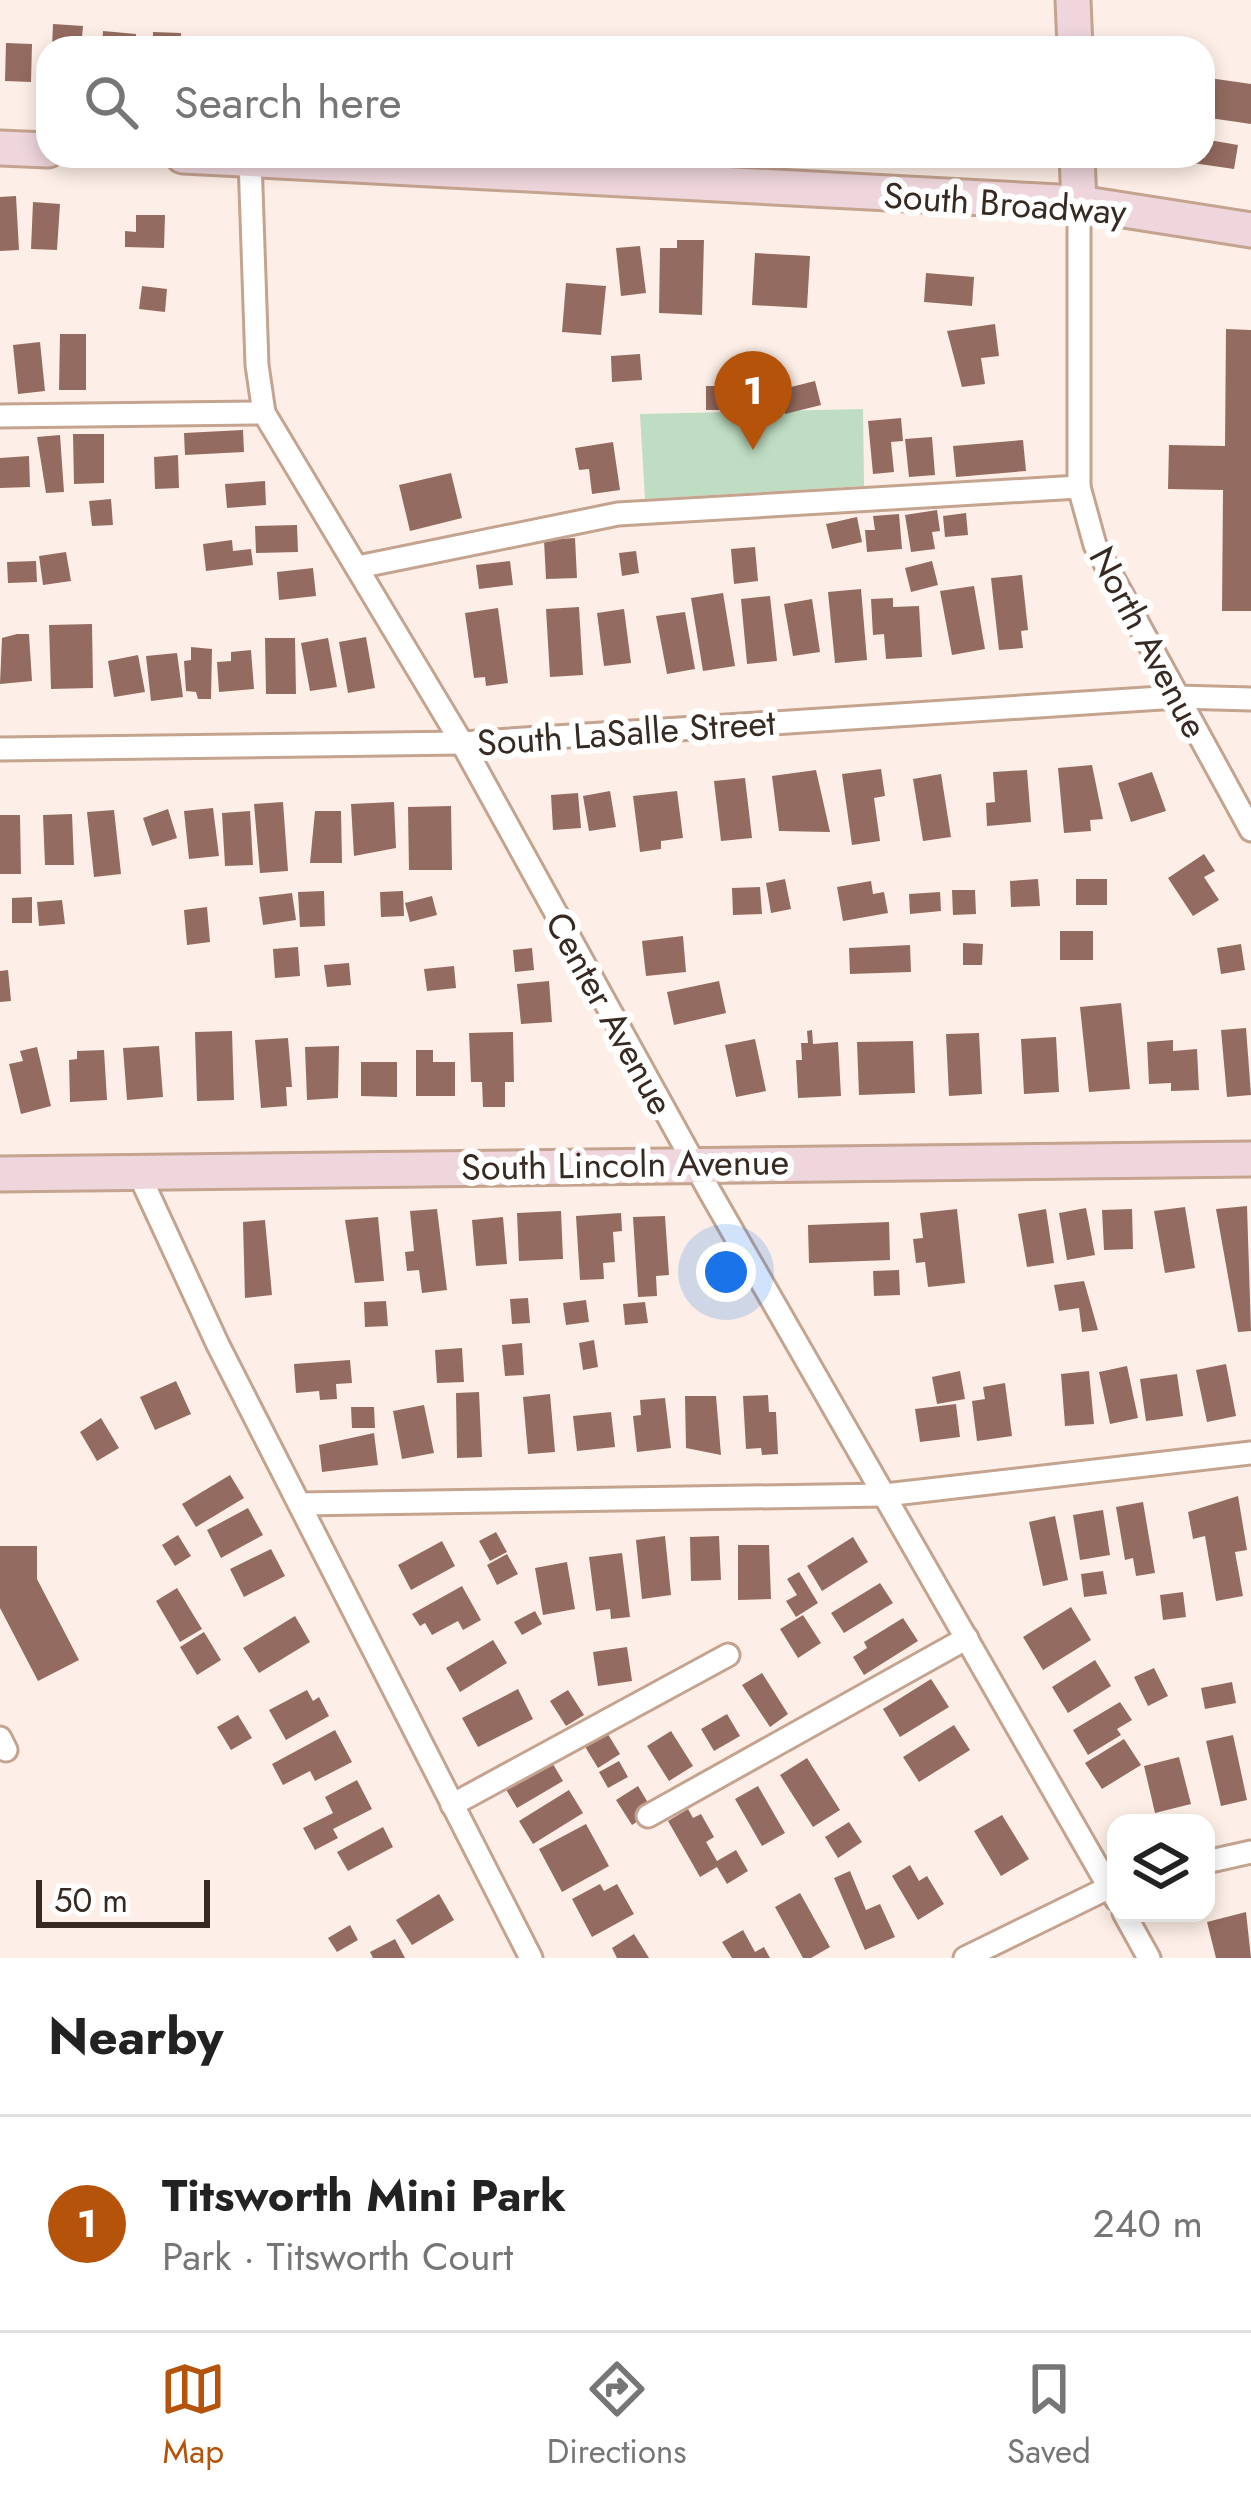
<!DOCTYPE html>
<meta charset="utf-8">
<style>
body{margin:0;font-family:Jost,sans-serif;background:#f2f2f2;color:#222}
.controls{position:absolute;right:36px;bottom:36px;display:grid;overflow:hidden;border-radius:24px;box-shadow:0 6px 18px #0003}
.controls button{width:108px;height:108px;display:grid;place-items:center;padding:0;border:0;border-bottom:3px solid #e0e0e0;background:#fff;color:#222;font:60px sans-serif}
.scale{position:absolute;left:36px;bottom:30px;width:174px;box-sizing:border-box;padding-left:12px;border:6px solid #372a22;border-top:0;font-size:33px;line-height:42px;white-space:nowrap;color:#372a22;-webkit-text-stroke:9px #fff;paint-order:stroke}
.you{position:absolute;left:726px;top:1272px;width:42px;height:42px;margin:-30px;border:9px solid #fff;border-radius:50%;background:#1a73e8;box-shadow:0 0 0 18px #1a73e833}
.badge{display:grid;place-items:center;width:78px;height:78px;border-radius:50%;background:#b45309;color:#fff;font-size:39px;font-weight:700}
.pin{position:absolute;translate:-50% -99px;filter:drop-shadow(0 3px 6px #0008)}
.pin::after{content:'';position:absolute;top:63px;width:42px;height:36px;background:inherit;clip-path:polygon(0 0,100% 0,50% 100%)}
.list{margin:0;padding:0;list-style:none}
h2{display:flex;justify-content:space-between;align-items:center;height:156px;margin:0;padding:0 48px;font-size:51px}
h2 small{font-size:39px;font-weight:400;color:#767676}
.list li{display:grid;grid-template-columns:78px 1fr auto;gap:36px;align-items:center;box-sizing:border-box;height:216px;padding:0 48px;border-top:3px solid #e0e0e0}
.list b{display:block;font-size:45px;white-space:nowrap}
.list p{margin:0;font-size:39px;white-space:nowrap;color:#767676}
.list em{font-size:39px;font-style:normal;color:#767676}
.icon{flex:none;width:66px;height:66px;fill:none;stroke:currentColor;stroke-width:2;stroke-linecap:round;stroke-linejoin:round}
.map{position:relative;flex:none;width:1251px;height:1958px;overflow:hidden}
.search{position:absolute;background:#fff;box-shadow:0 6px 18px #0003;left:36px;right:36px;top:36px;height:132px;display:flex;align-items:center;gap:30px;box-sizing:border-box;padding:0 42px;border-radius:36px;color:#767676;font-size:45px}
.sheet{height:372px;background:#fff}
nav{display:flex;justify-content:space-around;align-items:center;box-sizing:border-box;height:168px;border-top:3px solid #e0e0e0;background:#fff;font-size:33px;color:#767676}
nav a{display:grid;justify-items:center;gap:6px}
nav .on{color:#b45309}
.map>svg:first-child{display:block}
</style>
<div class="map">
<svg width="1251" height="1958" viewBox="0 0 1251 1958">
<rect width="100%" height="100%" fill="#fdefe7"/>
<polygon fill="#beddc2" points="863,409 864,486 645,499 640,414"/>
<g fill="#946b60">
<polygon points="53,24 83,26 81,48 52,48"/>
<polygon points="103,31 136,34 135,48 102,48"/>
<polygon points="153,32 181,33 181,48 153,48"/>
<polygon points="6,43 32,44 31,82 5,81"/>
<polygon points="1209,78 1251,84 1251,124 1203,117"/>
<polygon points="1203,139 1238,145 1234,169 1165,159 1203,156"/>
<polygon points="16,196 19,250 0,251 0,197"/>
<polygon points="33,202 60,204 57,250 31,249"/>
<polygon points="136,215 165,215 164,248 125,247 125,231 136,232"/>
<polygon points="677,240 704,240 702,315 659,313 660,248 677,248"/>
<polygon points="640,246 646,293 621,296 616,248"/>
<polygon points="755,253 810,256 807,308 752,305"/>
<polygon points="926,273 974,277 972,306 924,302"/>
<polygon points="566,283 606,286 601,335 562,332"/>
<polygon points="142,286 167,289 165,312 139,309"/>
<polygon points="995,324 999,356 981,358 985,384 962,387 947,331"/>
<polygon points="1226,329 1251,330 1251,611 1222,611 1223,490 1168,489 1169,445 1225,446"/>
<polygon points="60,334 86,334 86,390 59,390"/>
<polygon points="40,342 45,391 18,394 13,345"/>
<polygon points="640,354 642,380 612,382 611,356"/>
<polygon points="815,381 821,405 785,414 779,390"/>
<polygon points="706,386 754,386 755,410 706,410"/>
<polygon points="901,418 903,441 891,442 894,472 873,474 868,421"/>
<polygon points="243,430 244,452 185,455 184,433"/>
<polygon points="73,434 104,434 104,483 74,484"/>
<polygon points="60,435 64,492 46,493 37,437"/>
<polygon points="932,437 935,475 909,477 905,439"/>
<polygon points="1023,440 1026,471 956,477 953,446"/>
<polygon points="613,442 620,490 592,494 589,469 579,470 575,448"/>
<polygon points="178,455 179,488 155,489 154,457"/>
<polygon points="29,456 30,487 0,488 0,458"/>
<polygon points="451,473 462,518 410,531 399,485"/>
<polygon points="265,481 266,505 227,508 225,484"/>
<polygon points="111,499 113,525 92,526 89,501"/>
<polygon points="937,510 940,531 932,532 935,549 911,552 905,515"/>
<polygon points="966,513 968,535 945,537 943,516"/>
<polygon points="899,514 902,549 867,552 865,530 875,530 873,516"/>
<polygon points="857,517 862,542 832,549 826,524"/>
<polygon points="297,525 298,552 256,553 255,526"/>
<polygon points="575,538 577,578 546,579 544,540"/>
<polygon points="232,540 233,551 251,549 253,565 206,571 203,544"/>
<polygon points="755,547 758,581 734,584 731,549"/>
<polygon points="636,551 639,573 622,576 619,553"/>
<polygon points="66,552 71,581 43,585 39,556"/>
<polygon points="36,561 37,582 8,583 7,562"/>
<polygon points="510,561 513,585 479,589 476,565"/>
<polygon points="932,561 938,585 911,592 905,568"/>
<polygon points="313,568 316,596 279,600 277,572"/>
<polygon points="1022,575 1028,630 1021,631 1023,648 999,650 991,578"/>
<polygon points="974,586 985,649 952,655 940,591"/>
<polygon points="861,589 867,660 835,663 828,592"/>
<polygon points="723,593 735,666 703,671 691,598"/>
<polygon points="770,596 777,661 747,664 741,599"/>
<polygon points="893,598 893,607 919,606 922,657 886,659 884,634 873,635 871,599"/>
<polygon points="812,599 820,652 793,656 784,604"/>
<polygon points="579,607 583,675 550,677 546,609"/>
<polygon points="498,608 508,683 486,686 485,677 474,678 465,613"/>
<polygon points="624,609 631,663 604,666 597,613"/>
<polygon points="685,612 695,669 667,674 656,616"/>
<polygon points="92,624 93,688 51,689 49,625"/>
<polygon points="17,634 29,634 32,681 0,684 2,638"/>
<polygon points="366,637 375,688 348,693 339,642"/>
<polygon points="265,638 295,638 296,694 266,694"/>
<polygon points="328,638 337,687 310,691 301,643"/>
<polygon points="191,647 212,649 211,699 198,699 196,692 186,691 184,661 191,660"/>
<polygon points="251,650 254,689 219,692 217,662 231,661 231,652"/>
<polygon points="177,653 183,697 151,701 146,656"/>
<polygon points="138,655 145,692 114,697 108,661"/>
<polygon points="1092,765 1103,819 1090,820 1091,831 1064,833 1058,768"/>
<polygon points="881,769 885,796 874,798 880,841 852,845 842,774"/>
<polygon points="816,770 830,832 779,831 772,776"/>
<polygon points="1027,770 1031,822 987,826 986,803 995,802 993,772"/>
<polygon points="1152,772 1166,811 1131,822 1118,783"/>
<polygon points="941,774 951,837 923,841 913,779"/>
<polygon points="745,778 752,838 721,841 714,781"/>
<polygon points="610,791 616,827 589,831 583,796"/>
<polygon points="677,791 683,838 661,841 661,849 640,852 633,796"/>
<polygon points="578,793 581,828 553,830 551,795"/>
<polygon points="283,802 288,871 260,873 254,804"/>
<polygon points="394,802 396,848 354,856 351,804"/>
<polygon points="451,806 452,870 409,870 408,807"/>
<polygon points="213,808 219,856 189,859 184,811"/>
<polygon points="168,809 177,838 152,846 143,818"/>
<polygon points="114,810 121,874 94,877 87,812"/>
<polygon points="250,811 253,865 225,866 222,813"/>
<polygon points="315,811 341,811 342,863 310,863"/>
<polygon points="72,814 74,865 45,865 43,815"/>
<polygon points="0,815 20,815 21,874 0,874"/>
<polygon points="1204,854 1215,871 1204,877 1219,900 1193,916 1168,878"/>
<polygon points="785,879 791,909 771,913 766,883"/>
<polygon points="1038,879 1040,906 1011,907 1010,881"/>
<rect x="1076" y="879" width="31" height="26"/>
<polygon points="871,881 873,894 884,892 888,913 843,921 837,887"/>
<polygon points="760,887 762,914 733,915 732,888"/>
<polygon points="952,890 975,890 976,914 953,915"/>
<polygon points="324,891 325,926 300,927 298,892"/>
<polygon points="403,891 404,916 381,917 380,892"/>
<polygon points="940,892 941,911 910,914 909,894"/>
<polygon points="292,893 296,920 263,925 259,897"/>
<polygon points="432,896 437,915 410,922 405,903"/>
<polygon points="32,897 32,923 12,923 12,898"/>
<polygon points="62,900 65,924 39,926 37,902"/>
<polygon points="207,907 210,942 187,945 184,910"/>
<rect x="1060" y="931" width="33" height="29"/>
<polygon points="683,936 686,972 646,976 642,941"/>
<polygon points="963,943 983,944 982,965 963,965"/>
<polygon points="1241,944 1245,970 1221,974 1217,948"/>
<polygon points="910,945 911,972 850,974 849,948"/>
<polygon points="298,947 300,976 275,978 273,949"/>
<polygon points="532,948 534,970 515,972 513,950"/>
<polygon points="349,963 351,985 327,987 324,965"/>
<polygon points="454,966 456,988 427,991 424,969"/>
<polygon points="8,970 11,1001 0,1002 0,971"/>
<polygon points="549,981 552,1022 521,1024 517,984"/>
<polygon points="719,981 726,1013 674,1025 667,992"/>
<polygon points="1121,1003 1130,1089 1089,1092 1080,1007"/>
<polygon points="1246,1028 1251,1095 1227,1097 1221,1030"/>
<polygon points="812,1030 813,1044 838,1042 841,1096 798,1098 796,1060 802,1060 801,1043 808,1043 807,1031"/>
<polygon points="232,1031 234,1100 197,1101 195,1032"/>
<polygon points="513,1032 514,1082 505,1082 505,1107 483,1107 482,1082 471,1082 469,1033"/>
<polygon points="979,1033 982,1094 949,1096 946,1034"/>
<polygon points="1056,1037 1059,1092 1024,1094 1021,1039"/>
<polygon points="288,1038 292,1087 286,1087 287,1106 261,1108 255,1040"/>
<polygon points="755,1039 766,1091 736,1097 725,1045"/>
<polygon points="1173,1040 1173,1051 1197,1049 1199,1090 1171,1091 1171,1083 1149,1084 1147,1042"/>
<polygon points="913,1041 915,1093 859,1095 857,1042"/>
<polygon points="159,1046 163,1097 127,1100 123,1048"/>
<polygon points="339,1046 338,1098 307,1100 305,1047"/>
<polygon points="37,1047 51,1106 21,1114 9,1064 23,1061 20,1051"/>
<polygon points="104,1050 107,1100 70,1102 69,1060 77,1059 77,1051"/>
<polygon points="416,1050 433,1050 433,1062 455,1062 455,1096 416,1096"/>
<polygon points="361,1062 397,1062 397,1097 361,1096"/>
<polygon points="1247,1206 1251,1331 1238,1332 1216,1209"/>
<polygon points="1185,1207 1195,1268 1165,1273 1154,1211"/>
<polygon points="1086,1208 1095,1255 1067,1260 1059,1213"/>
<polygon points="437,1209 447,1290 422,1293 419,1270 407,1271 405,1252 414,1251 410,1211"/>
<polygon points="957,1209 965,1283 928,1287 925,1262 916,1263 913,1239 923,1238 920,1213"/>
<polygon points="1046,1209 1054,1263 1027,1267 1018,1214"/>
<polygon points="1132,1209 1133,1249 1104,1250 1102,1210"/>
<polygon points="561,1211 563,1259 519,1261 517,1213"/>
<polygon points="621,1213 622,1231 613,1232 615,1262 603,1263 604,1279 580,1280 576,1216"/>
<polygon points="665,1216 669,1275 656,1276 657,1296 638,1297 633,1217"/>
<polygon points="378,1217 384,1281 355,1283 345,1220"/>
<polygon points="503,1217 507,1264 476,1266 472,1220"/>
<polygon points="265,1220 272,1295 245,1298 243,1222"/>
<polygon points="889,1222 890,1260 809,1263 808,1225"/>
<polygon points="899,1270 900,1295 874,1296 873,1271"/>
<polygon points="1084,1281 1098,1330 1082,1332 1079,1308 1059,1311 1054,1285"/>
<polygon points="528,1298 530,1323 512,1324 510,1299"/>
<polygon points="586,1300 589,1322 566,1325 563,1303"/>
<polygon points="386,1301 388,1326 365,1327 364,1302"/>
<polygon points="645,1302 648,1323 625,1325 623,1304"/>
<polygon points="594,1340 598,1367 583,1370 579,1343"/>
<polygon points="522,1343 524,1375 505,1376 502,1345"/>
<polygon points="462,1348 464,1382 437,1383 435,1350"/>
<polygon points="350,1360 352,1383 336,1384 337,1399 320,1400 319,1391 296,1393 294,1364"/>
<polygon points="1226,1364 1236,1416 1207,1422 1196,1370"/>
<polygon points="1127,1366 1138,1418 1110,1424 1099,1372"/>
<polygon points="960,1371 965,1399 937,1404 932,1377"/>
<polygon points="1089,1371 1094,1424 1065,1426 1061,1374"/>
<polygon points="1177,1374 1183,1416 1146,1421 1140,1379"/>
<polygon points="176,1381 191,1414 155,1430 140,1397"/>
<polygon points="1005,1383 1012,1436 977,1441 972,1401 985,1399 983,1387"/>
<polygon points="479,1392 482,1457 457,1458 456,1393"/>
<polygon points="550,1394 555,1452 528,1454 523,1397"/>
<polygon points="768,1395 769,1412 776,1412 778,1454 762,1455 761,1448 746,1449 743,1396"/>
<polygon points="685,1396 716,1396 721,1455 686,1448"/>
<polygon points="665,1398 671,1448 637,1452 633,1416 641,1415 640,1400"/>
<polygon points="956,1404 960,1437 920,1442 915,1409"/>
<polygon points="424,1405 434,1453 402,1459 393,1411"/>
<polygon points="351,1407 374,1407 375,1428 352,1428"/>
<polygon points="611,1412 615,1447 577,1451 573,1416"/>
<polygon points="101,1418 119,1448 97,1461 80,1432"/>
<polygon points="374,1433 378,1465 322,1472 319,1445"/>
<polygon points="230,1475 244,1498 196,1527 182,1504"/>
<polygon points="1238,1496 1247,1550 1235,1552 1243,1596 1216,1601 1205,1536 1193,1539 1188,1512"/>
<polygon points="1143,1502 1155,1573 1136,1576 1133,1558 1125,1560 1116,1507"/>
<polygon points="248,1508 263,1535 221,1558 207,1530"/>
<polygon points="1103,1510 1110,1555 1080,1560 1073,1515"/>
<polygon points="1055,1516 1068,1580 1043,1586 1029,1522"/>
<polygon points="496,1532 507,1552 490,1561 479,1541"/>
<polygon points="178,1535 191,1556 175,1566 162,1545"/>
<polygon points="665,1536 671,1595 642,1599 636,1540"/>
<polygon points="719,1536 721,1580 691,1581 690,1537"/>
<polygon points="853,1537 868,1562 822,1591 807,1566"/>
<polygon points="442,1541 455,1566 411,1590 398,1565"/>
<polygon points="738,1545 769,1545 771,1599 738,1600"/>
<polygon points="0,1546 37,1546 37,1579 79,1660 38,1681 0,1608"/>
<polygon points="271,1549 285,1576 244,1597 230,1569"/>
<polygon points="622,1553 630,1617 611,1619 610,1609 596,1611 589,1557"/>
<polygon points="507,1554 518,1574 497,1585 487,1565"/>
<polygon points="567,1562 575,1609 543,1615 535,1568"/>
<polygon points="1103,1571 1107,1594 1084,1597 1081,1574"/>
<polygon points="799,1572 818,1603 796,1617 786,1601 797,1595 787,1579"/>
<polygon points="880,1583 893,1603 844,1633 831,1613"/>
<polygon points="462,1586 481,1620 463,1630 458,1621 432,1635 425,1623 420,1626 412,1614"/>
<polygon points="177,1588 202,1629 180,1642 156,1601"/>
<polygon points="1183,1592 1186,1617 1163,1620 1160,1595"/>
<polygon points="1071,1607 1091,1640 1043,1670 1023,1637"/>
<polygon points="535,1611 542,1624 522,1635 514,1622"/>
<polygon points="803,1615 821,1643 798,1658 780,1629"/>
<polygon points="295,1616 310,1642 259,1673 243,1648"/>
<polygon points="903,1618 918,1641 864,1675 853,1657 867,1648 864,1642"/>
<polygon points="204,1632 221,1660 197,1675 180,1647"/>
<polygon points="493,1640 507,1663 460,1692 446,1668"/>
<polygon points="627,1647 632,1681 598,1686 593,1652"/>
<polygon points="1095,1660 1111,1686 1068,1713 1052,1687"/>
<polygon points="1154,1668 1168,1696 1148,1706 1134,1677"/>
<polygon points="762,1673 788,1714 770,1727 742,1685"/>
<polygon points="931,1679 949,1707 900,1737 883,1709"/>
<polygon points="1232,1682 1236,1703 1205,1709 1201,1688"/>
<polygon points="518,1689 533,1719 478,1747 462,1718"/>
<polygon points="307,1690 313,1701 319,1697 329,1716 286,1740 269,1710"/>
<polygon points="568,1690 584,1715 566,1726 550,1701"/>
<polygon points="1120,1702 1132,1720 1117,1729 1121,1735 1088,1755 1073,1730"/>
<polygon points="727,1714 740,1736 714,1751 701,1729"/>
<polygon points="238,1715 252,1738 231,1750 217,1727"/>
<polygon points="954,1725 970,1750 919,1782 903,1757"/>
<polygon points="335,1730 352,1762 315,1781 310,1771 283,1785 272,1764"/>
<polygon points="606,1731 620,1754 598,1768 584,1745"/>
<polygon points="671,1731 693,1766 669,1781 647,1746"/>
<polygon points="1233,1735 1247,1800 1221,1806 1206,1741"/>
<polygon points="1124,1739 1141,1765 1102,1789 1085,1763"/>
<polygon points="1179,1757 1191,1804 1155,1813 1144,1766"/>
<polygon points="807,1758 840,1810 813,1827 780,1775"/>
<polygon points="550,1759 563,1781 517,1808 504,1786"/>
<polygon points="619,1761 628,1777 608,1788 599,1772"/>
<polygon points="357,1780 372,1809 333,1829 338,1838 315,1850 303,1828 333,1813 325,1797"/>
<polygon points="638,1786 653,1811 632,1825 616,1800"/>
<polygon points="758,1786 785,1833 762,1846 735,1799"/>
<polygon points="569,1790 583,1813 533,1844 519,1821"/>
<polygon points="688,1809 693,1818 701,1814 714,1837 706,1842 717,1861 736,1850 748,1871 727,1884 717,1867 700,1877 668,1821"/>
<polygon points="1002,1815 1029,1859 1001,1876 974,1831"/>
<polygon points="849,1822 862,1842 838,1858 825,1837"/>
<polygon points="586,1824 609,1866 562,1892 539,1849"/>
<polygon points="383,1827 393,1847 348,1871 337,1852"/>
<polygon points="910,1865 919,1881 927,1876 944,1904 918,1920 892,1876"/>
<polygon points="850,1871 866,1910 880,1904 895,1937 865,1950 834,1878"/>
<polygon points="600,1884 604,1891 617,1884 634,1914 592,1937 572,1899"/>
<polygon points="800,1893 830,1947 811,1958 803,1958 775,1907"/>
<polygon points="439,1894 454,1920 412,1945 396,1920"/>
<polygon points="1246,1912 1251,1958 1216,1958 1207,1922"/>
<polygon points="350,1925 358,1940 337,1952 328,1938"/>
<polygon points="743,1930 755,1952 764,1947 770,1958 732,1958 722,1942"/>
<polygon points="634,1934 649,1958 617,1958 612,1948"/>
<polygon points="395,1939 405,1958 373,1958 370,1952"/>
</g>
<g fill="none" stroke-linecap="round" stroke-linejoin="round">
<defs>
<g id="street">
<polyline points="250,159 257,365 264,413 462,743 710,1192 1116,1899"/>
<polyline points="1079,203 1079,487 1095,545 1251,830"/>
<polyline points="0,416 264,413"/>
<polyline points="358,567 618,514 1079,487"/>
<polyline points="0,749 462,743 1177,697 1251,699"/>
<polyline points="138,1172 218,1345 531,1958"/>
<polyline points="300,1504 885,1495 1251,1453"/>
<polyline points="0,1738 6,1750"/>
<polyline points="452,1805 728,1655"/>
<polyline points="648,1816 967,1638"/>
<polyline points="1206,1862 1251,1852"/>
<polyline points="1124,1913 1149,1958"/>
<polyline points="965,1958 1116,1884"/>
</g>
<g id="secondary">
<polyline points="1073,0 1075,48"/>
<polyline points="0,148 48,150"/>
<polyline points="183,156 1079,203 1251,230"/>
<polyline points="1077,156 1079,203"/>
<polyline points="0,1174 1251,1159"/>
</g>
</defs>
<use href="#street" stroke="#c4a38f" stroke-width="27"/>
<use href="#secondary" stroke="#c4a38f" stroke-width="39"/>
<use href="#street" stroke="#fff" stroke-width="21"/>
<use href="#secondary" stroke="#eed6dc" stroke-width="33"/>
</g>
<g text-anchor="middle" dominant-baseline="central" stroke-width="12" stroke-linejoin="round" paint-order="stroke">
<g font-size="36" fill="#372a22" stroke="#fff">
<text transform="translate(1005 203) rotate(4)">South Broadway</text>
<text transform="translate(1149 642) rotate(62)">North Avenue</text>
<text transform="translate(626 732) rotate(-4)">South LaSalle Street</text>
<text transform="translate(610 1013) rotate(61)">Center Avenue</text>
<text transform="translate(625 1164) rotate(-1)">South Lincoln Avenue</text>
</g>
</g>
</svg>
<div class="controls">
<button><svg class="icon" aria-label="layers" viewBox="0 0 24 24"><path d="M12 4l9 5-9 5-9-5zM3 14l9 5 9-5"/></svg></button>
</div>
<div class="scale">50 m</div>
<div class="you"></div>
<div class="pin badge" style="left:753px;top:450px">1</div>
<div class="search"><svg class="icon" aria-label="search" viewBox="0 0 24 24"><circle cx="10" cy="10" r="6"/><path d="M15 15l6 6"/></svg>Search here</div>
</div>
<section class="sheet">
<h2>Nearby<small></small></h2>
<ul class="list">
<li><span class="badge">1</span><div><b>Titsworth Mini Park</b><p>Park · Titsworth Court</p></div><em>240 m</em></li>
</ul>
</section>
<nav>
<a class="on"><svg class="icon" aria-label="map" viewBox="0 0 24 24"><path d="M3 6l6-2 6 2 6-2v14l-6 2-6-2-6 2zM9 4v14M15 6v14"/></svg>Map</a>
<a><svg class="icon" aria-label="directions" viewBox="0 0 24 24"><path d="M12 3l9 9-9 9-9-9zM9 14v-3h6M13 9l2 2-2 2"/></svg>Directions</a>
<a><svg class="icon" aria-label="saved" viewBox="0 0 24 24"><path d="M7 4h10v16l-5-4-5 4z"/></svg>Saved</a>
</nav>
